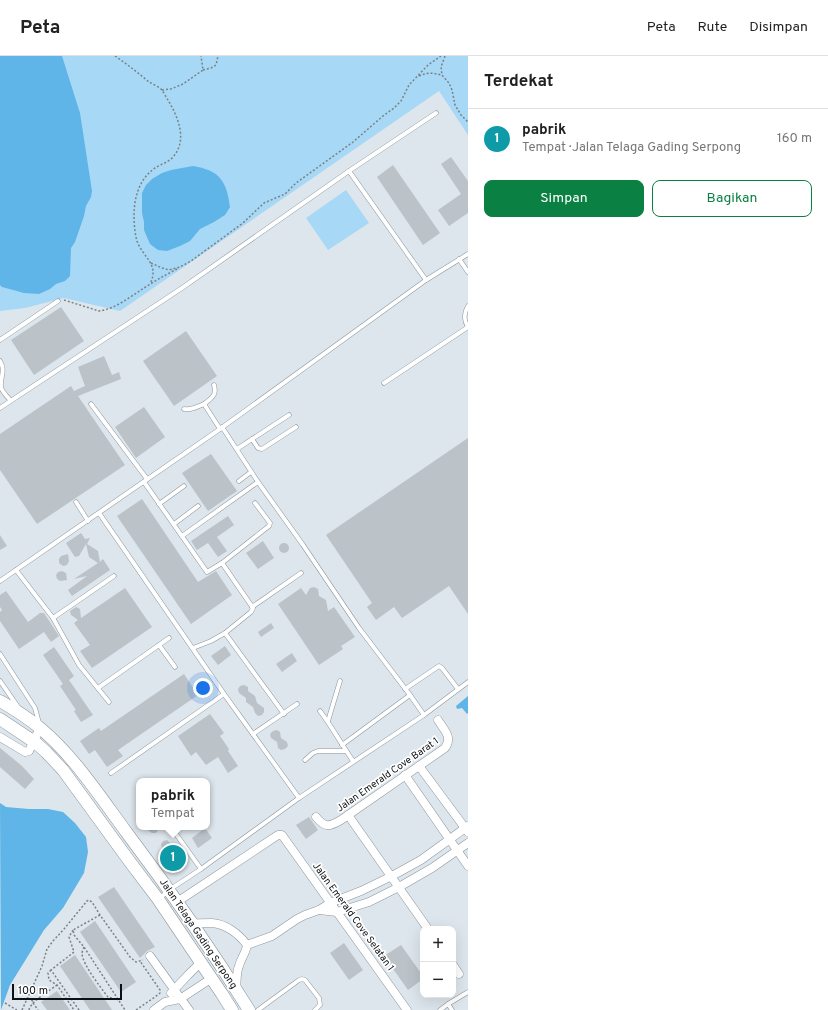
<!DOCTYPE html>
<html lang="id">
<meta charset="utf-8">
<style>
body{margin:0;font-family:Overpass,sans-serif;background:#f2f2f2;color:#222}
.controls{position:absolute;right:12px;bottom:12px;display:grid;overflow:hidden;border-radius:8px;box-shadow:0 4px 16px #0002}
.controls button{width:36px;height:36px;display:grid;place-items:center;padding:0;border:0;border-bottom:1px solid #e0e0e0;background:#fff;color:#222;font:20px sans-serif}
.scale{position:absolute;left:12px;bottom:10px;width:110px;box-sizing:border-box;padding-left:4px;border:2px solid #0e1113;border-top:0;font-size:11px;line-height:14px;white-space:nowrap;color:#0e1113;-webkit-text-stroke:3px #fff;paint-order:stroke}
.you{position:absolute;left:203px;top:632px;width:14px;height:14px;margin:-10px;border:3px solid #fff;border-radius:50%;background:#1a73e8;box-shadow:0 0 0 6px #1a73e833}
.badge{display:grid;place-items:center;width:26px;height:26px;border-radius:50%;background:#0b8043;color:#fff;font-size:13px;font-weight:700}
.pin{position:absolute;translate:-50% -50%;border:2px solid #fff;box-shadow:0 1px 4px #0006}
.popup{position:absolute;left:136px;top:722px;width:74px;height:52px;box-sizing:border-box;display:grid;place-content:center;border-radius:8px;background:#fff;filter:drop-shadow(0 1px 3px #0005);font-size:13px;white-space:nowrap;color:#767676}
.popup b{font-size:15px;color:#222}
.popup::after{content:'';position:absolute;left:50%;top:100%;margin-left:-8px;border:8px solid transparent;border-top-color:#fff}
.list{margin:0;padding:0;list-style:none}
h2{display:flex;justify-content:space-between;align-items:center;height:52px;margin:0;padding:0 16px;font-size:17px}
h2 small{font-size:13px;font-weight:400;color:#767676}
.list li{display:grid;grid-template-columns:26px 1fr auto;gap:12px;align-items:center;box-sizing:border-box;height:60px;padding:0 16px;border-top:1px solid #e0e0e0}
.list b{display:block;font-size:15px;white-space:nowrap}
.list p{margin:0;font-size:13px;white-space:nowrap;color:#767676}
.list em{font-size:13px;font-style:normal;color:#767676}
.actions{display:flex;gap:8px;padding:12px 16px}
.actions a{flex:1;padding:9px 0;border:1px solid #0b8043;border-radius:8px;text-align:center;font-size:14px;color:#0b8043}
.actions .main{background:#0b8043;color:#fff}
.map{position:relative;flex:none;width:468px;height:954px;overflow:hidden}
header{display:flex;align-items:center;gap:24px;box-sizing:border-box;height:56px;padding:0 20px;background:#fff;border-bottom:1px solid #e0e0e0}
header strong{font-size:19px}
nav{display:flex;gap:22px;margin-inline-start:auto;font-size:14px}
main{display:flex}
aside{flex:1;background:#fff}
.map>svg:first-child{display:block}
</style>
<header>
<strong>Peta</strong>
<nav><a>Peta</a><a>Rute</a><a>Disimpan</a></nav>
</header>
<main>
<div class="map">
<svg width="468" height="954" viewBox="0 0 468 954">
<rect width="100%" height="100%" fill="#dde6ec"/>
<g fill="#a7d8f6">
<polygon points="0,0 468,0 468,79 439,35 120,255 64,242 25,252 0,255"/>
<polygon points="346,134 369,167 328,194 306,162"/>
</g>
<g fill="#5fb5e7">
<polygon points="0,0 62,0 80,57 92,135 91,141 86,150 84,160 75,186 71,192 70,220 65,225 56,228 50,233 39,238 24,237 2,231 0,229"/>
<path d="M193 110C197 111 201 111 205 113 224 118 228 135 230 151L225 159 214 166 200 173 190 185 180 190 167 195 158 194 150 188 144 174V166L142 157V137L146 129 152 123 162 117 171 114Z"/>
<polygon points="468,640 468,657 467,658 462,652 457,653 456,650"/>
<polygon points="0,747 6,751 29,753 48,753 63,756 75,767 86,781 88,796 84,817 63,852 44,874 10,929 1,954"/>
</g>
<g fill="#bbc3c9">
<polygon points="451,101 468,125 468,157 449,170 438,154 461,138 441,108"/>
<polygon points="393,109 440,177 423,189 377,121"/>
<polygon points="61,251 84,285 34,319 11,284"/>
<polygon points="186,275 217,320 174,350 143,305"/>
<polygon points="104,300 112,319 119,316 121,323 78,340 125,409 37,468 0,414 0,378 71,330 74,335 85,330 78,311"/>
<polygon points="144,351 165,381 136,402 115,371"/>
<polygon points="468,382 468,558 449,530 402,562 394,551 376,564 367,551 372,547 326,479"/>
<polygon points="211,398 237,435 208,455 182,417"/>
<polygon points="142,443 198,526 216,515 232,539 191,568 117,460"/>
<polygon points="228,460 234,469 217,481 227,495 218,501 208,487 197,494 191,485"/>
<polygon points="81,477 85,483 90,482 87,488 98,495 100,506 103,503 110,514 72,540 68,534 87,520 74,523 98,507 89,501 86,488 79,500 75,501 66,487"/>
<polygon points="0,479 7,490 0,494"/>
<polygon points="263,485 274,502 258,513 246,497"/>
<circle cx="284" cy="492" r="5"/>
<polygon points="68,498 69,505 67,509 63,510 59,507 59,503 61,500"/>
<polygon points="62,515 66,517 67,524 60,525 57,523 56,519 58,516"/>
<polygon points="314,531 318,533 319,540 326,544 328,555 334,551 355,581 341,590 343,593 319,609 278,548 301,532 306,539 310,532"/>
<polygon points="125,532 152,571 92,612 80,595 90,589 74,567 78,564 71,559 70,555 76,551 80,553 81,562"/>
<polygon points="6,535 28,566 40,557 44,557 59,580 51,586 44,576 19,593 0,565 0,556 2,554 0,551 0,539"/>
<polygon points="271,567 274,572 261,581 258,576"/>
<polygon points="225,590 231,599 218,609 211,600"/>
<polygon points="54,591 74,620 69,624 93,659 81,666 74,655 76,654 60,630 63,628 43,599"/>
<polygon points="292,597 297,605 282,616 276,608"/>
<polygon points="184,618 198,639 118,694 123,700 107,711 95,694 89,698 80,685 99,672 101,675"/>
<polygon points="244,629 248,631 248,635 255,640 257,647 264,652 264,656 262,659 258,660 255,657 253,651 246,646 246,642 239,637 238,633 240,630"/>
<polygon points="210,658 224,677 220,680 229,693 228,695 238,710 228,717 218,701 206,709 196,696 191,700 178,680"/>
<polygon points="277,674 280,676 281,682 287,686 288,690 285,693 281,694 278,692 277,686 271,682 270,678 273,675"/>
<polygon points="0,692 22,710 34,723 25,733 0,711"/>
<polygon points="309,761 318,774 306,783 296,769"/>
<polygon points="143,771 160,771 156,777 152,777"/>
<polygon points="205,772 212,782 198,792 192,782"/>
<polygon points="167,784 170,787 172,795 178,799 179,803 176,806 172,807 169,805 168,801 170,798 162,792 161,788 163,785"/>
<polygon points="114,831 155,891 147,895 140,902 98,841"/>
<polygon points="95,865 136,926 121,936 80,876"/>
<polygon points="344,887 363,914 349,924 330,897"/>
<polygon points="401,889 423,920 423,923 408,934 384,900"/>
<polygon points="75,899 112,954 90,954 60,910"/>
<polygon points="57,935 70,954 47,954 41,946"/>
</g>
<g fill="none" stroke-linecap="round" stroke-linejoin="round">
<defs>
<g id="lane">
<polyline points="349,115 426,224"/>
<polyline points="459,203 468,216"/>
<path d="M468 250C464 257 463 263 468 271"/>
<polyline points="0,284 58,245"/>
<path d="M0 305C6 315 0 321 1 331 2 336 7 340 10 344"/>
<polyline points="384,327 468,271"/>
<polyline points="91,348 147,423"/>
<path d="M204 348C212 342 217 339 214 329"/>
<polyline points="0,352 182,232 349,115 436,57"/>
<path d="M184 353C192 354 197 351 204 348L220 373"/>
<polyline points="222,371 258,426 303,489 359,572 410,639 424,659"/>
<polyline points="252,383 258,392 262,393 296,371"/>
<polyline points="237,393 289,359"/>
<polyline points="239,425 251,416"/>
<polyline points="144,426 207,516 222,507 269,470 270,467 255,447"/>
<polyline points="76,446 88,465"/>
<polyline points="159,448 184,430"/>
<polyline points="99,457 224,638 299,742"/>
<polyline points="174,468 198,450"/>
<polyline points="182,480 258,426"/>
<polyline points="222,507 253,552 251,556 225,577"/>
<polyline points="16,514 53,562 79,609 109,646"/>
<polyline points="0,525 220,373 426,224 468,198"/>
<polyline points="252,551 301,517"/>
<polyline points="53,562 114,520"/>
<polyline points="159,589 175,611"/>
<polyline points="193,592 211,585 225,577 284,658"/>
<polyline points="0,598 35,652 39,667"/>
<polyline points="0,625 18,651"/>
<polyline points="98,632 169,582"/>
<polyline points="405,633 439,610 442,612 458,633"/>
<path d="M320 655C332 671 342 689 353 705"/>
<polyline points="328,665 340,625"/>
<polyline points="253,678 297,648"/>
<polyline points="342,689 410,639"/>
<polyline points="305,704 313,697 318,695 346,695"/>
<polyline points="111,717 224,638"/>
<polyline points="171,771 201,813"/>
<polyline points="159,843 169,834 201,813 299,742 424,659 468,626"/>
<polyline points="448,948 468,936"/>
<polyline points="258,954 299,924 302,923 305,924 319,942 320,949 315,954"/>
<polyline points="440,954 448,948 452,954"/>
</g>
<g id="street">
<polyline points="0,681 25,696 29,695 40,672"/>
<polyline points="419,710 468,776"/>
<polyline points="405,719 468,810"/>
<polyline points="348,759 428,873"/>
<path d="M316 761C325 772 329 771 341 764L445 692C453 681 444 674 438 664"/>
<polyline points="177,846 278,779 282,779 407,954"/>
<polyline points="319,854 337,856 369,846 399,831 432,812 468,787"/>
<path d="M192 868C199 867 206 867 212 867 226 868 239 878 247 889 246 897 241 902 239 910 236 917 237 925 236 933"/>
<polyline points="247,889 272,880 297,863 305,859 319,854 330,847 361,835 392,820 421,804 468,770"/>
<polyline points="150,900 189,954"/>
<polyline points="453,909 459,918"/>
<polyline points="171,937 188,919 201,906"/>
<polyline points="154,954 165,946 180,943 212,922"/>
</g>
<g id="secondary">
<path d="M0 645C14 653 28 662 40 672 74 700 101 742 127 777 170 834 211 893 249 954"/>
<polyline points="0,663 36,687 46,696 63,714 130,806 158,843 222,938 232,954"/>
</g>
</defs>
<use href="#lane" stroke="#8e969c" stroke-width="5"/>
<use href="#street" stroke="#8e969c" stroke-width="9"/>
<use href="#secondary" stroke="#8e969c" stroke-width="13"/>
<g stroke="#7b8185" stroke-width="1.5" stroke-dasharray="2 2" stroke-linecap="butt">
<path d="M115 0C127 8 138 17 149 26 153 28 159 31 162 34 164 37 166 41 168 44 178 61 188 84 173 101 169 106 161 108 155 112 139 123 134 142 134 160 134 168 135 178 137 185 143 202 160 208 150 228"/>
<polyline points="445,0 441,11 442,19 449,27 452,34 455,49 461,59 468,66"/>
<polyline points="203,14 211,12 216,9 218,0"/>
<path d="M419 20C428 16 432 17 442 19"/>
<polyline points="162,34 171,33 183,28 203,14 201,0"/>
<polyline points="151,207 162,212 169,214 180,211 191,205 243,167 264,147 285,138 296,127 353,86 383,60 394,52 401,45 409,29 428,9 441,0"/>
<path d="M64 244 99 255C115 253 130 241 144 232 155 225 165 219 177 213"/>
<polyline points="100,859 73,874 74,879 84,891 125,954"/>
<polyline points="73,874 69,881 74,896 51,914 79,954"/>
<path d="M84 891C83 893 82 896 82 898 83 909 101 932 108 941L118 944"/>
<polyline points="51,914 48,917 49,924 57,929 74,954"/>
<polyline points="28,942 34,946"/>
<polyline points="5,947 17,954"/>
<polyline points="33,947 38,954"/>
<polyline points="22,954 42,910 47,893 53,885 64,873 87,845 89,844 92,846 100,859 130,901 136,906 143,904"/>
<path d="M29 954C31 945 49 935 57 929"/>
<polyline points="136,954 155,941 160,937 160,934 140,905"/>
</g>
<use href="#lane" stroke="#fff" stroke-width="4"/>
<use href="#street" stroke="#fff" stroke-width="8"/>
<use href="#secondary" stroke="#fff" stroke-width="12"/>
</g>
<g text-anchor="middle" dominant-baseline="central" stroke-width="3.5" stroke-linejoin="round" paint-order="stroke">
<g font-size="10" fill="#0e1113" stroke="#fff">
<text transform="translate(388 719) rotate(-35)">Jalan Emerald Cove Barat 1</text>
<text transform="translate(353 861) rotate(54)">Jalan Emerald Cove Selatan 1</text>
<text transform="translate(198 878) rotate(56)">Jalan Telaga Gading Serpong</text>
</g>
</g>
</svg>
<div class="controls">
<button>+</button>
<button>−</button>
</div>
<div class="scale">100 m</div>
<div class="you"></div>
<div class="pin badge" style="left:173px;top:802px;background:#0f9aa8">1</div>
<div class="popup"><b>pabrik</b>Tempat</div>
</div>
<aside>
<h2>Terdekat<small></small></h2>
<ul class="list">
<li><span class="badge" style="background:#0f9aa8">1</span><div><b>pabrik</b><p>Tempat · Jalan Telaga Gading Serpong</p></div><em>160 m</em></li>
</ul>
<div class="actions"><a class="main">Simpan</a><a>Bagikan</a></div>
</aside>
</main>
